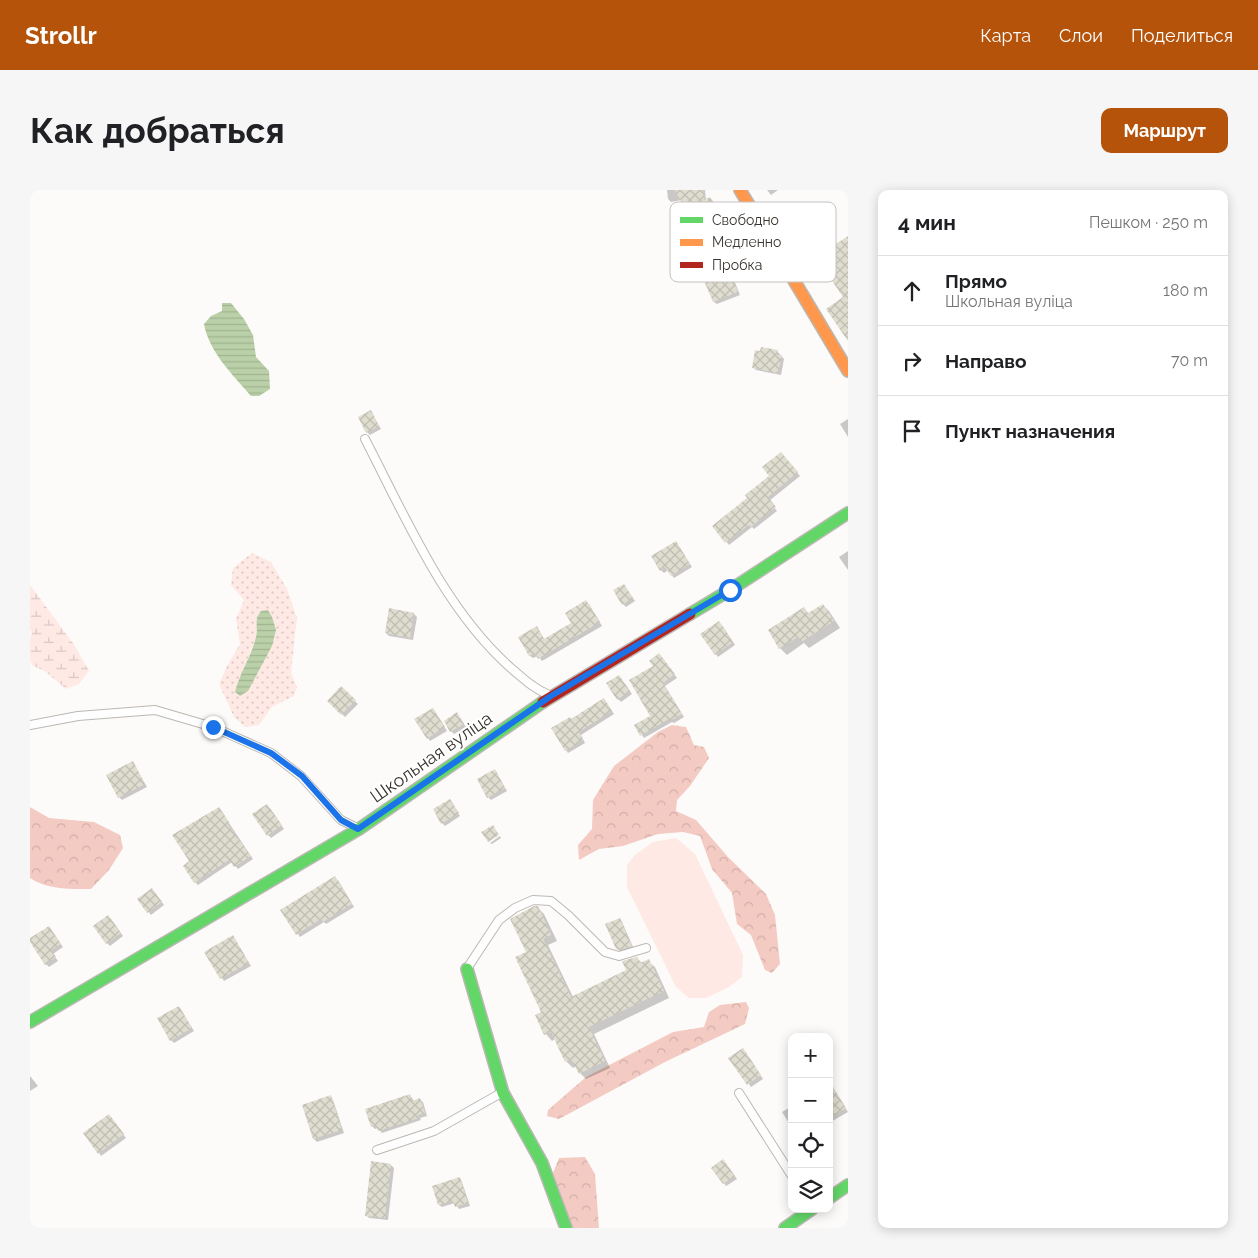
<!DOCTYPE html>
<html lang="ru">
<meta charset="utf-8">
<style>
body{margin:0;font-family:Raleway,sans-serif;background:#f6f6f6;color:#202124}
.controls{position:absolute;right:15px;bottom:15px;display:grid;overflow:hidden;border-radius:10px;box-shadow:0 2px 12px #0003}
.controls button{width:45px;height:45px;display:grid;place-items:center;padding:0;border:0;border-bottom:1px solid #e0e0e0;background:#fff;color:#202124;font:25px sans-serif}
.stop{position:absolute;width:15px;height:15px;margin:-11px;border:4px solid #1a73e8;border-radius:50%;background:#fff}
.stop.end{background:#1a73e8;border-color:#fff;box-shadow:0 1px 5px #0008}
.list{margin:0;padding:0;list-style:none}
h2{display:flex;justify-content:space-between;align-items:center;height:65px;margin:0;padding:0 20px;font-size:21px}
h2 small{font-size:16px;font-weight:400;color:#757577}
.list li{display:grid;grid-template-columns:32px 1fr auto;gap:15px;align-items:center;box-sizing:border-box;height:70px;padding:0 20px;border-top:1px solid #e0e0e0}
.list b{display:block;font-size:19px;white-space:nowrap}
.list p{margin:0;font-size:16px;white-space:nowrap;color:#757577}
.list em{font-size:16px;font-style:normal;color:#757577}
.icon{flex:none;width:28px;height:28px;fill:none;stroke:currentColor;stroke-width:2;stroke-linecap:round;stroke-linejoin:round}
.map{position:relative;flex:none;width:818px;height:1038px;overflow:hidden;border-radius:10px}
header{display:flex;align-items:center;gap:30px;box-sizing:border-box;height:70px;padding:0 25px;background:#b45309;color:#fff}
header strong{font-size:24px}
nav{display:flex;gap:28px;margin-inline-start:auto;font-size:18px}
.intro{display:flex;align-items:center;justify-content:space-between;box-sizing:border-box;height:120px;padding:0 30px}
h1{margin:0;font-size:35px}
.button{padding:12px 22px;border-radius:10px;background:#b45309;color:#fff;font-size:18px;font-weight:700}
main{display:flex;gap:30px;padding:0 30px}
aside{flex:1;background:#fff;border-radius:10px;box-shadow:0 2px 12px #0003}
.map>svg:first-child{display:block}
</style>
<header>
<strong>Strollr</strong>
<nav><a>Карта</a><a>Слои</a><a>Поделиться</a></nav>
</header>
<div class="intro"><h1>Как добраться</h1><a class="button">Маршрут</a></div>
<main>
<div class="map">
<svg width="818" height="1038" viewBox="0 0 818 1038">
<defs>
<pattern id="grass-dots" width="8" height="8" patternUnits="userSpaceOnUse" patternTransform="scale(1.25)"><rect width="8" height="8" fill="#fee9e4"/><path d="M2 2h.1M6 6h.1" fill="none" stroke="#dac8c4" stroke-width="1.8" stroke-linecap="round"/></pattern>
<pattern id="forest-crowns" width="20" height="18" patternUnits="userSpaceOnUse" patternTransform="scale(1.25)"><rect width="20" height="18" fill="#f3cbc3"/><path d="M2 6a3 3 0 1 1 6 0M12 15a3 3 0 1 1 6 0" fill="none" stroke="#d1afa8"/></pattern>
<pattern id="wetland-marsh" width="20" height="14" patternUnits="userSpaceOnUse" patternTransform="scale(1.25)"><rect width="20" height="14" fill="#fee9e4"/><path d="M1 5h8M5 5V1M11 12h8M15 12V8" fill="none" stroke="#dac8c4"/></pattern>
<pattern id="water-rules" width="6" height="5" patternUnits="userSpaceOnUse" patternTransform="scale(1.25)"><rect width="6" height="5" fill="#bad0a8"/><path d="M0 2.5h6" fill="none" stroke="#a1b391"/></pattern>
<pattern id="building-cross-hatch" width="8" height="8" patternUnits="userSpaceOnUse" patternTransform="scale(1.25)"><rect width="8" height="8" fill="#dfddcf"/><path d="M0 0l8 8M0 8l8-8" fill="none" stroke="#c0beb2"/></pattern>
</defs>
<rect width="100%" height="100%" fill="#fdfbf9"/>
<path fill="url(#grass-dots)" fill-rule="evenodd" d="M222 363 241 372 257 399 267 428 261 483 267 497 264 506 242 517 229 535 215 537 204 527 189 494 197 476 210 454 206 429 214 410 201 395 203 378ZM227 446 209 506 208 492Z"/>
<g fill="url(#forest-crowns)">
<polygon points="642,535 656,537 664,555 674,557 679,568 660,596 647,610 646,621 666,630 698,667 736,704 745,725 750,774 742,783 735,780 721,745 707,734 702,703 682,679 670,646 653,642 628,644 593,656 569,659 549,670 548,655 562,639 563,610 584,576 628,542"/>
<path d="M0 617 19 628 64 632 90 645 93 658 79 680 61 699C40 699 18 700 0 688Z"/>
<polygon points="716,812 719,818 715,834 635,872 529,929 517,926 518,920 556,887 643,842 674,837 679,822 690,815"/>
<polygon points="555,967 565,984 569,1038 540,1038 523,983 529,968"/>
</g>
<polygon fill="url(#wetland-marsh)" points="0,395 43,453 59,481 49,494 36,499 16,482 2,475 0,470 0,450 2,442 0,439"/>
<polygon fill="#fee9e4" points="646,648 665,664 713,765 712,787 699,797 676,808 659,808 646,797 597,697 597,675 605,665 623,652"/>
<g fill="url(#water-rules)">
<path d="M192 113H201L214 129 223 145 226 167 239 181 240 199 229 206H221C203 185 179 162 174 134L181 126 192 121Z"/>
<path d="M238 420 242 427 246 440 242 456 218 501 210 506 205 502C210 482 222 465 226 447 229 435 223 432 231 421Z"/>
</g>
<g fill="#0003">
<polygon points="637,0 675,0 676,10 680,8 683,11 700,44 678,57 652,10 641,12 638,9"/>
<polygon points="737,0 748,0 741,5"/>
<polygon points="697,77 700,80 710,105 687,114 684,112 674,87"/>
<polygon points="747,161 754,169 751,185 726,180 723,177"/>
<polygon points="341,222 351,239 340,245 337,242"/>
<polygon points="818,229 818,247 810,234"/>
<polygon points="754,266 770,286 739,311 747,321 724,339 722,337 699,355 683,336 719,308 741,286"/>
<polygon points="646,352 662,377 644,388 638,380 634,383 631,380"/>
<polygon points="818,361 818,380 809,367"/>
<polygon points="594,395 605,411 596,417 593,414"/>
<polygon points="559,414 572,436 512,471 508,466 503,468 500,466 490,447 507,438 515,450 543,434"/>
<polygon points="793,415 799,421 810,438 779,458 774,453 757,465 750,458 779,424"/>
<polygon points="384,424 387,427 383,450 359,446 356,443"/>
<polygon points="692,435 705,455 688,467 686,464"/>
<polygon points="632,468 647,488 635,496 654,527 644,533 642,532 614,548 606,536 621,526 625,476"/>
<polygon points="589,486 602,504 591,512 588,509"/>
<polygon points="311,498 328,514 315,527 299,511"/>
<polygon points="576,512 584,524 551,545 555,553 538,563 536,560 541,530"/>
<polygon points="405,522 417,541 400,551 398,548"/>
<polygon points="427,524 436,537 424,544 421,541"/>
<polygon points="103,573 117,597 92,610 89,607"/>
<polygon points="465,581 477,601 461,610 458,607"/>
<polygon points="422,613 430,626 415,636 412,633"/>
<polygon points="237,615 254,639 241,648 238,645"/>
<polygon points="189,618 223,669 208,679 202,672 168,695 165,692 161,671"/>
<polygon points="470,646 471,648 462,654 460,653"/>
<polygon points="308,690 324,717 296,734 294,732 270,747 252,720"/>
<polygon points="125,703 134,715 121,725 109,710"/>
<polygon points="507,717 514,724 527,751 518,755 543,807 597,781 607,768 613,774 618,771 625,777 639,808 564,844 580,878 556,889 550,883 546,876 543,878 536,871 525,849 522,851 516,844 513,823 498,763"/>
<polygon points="81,729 93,746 80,756 77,753"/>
<polygon points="589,729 592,732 604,759 591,762 588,759"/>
<polygon points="19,737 33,757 23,764 28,771 19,777 16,774"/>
<polygon points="205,750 221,776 194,791 176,763"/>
<polygon points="151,820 164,841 144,853 141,850"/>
<polygon points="715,862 733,889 721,897 700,868"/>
<polygon points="0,886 8,896 0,901"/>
<polygon points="799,894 803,897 818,922 799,933"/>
<polygon points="380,905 384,911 390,910 393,912 397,926 390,928 391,930 352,943 348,938 345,939 342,936"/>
<polygon points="300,907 303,910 314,943 287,952 284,949 273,915"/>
<polygon points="762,916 762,938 752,922"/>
<polygon points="82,929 96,948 71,966 69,963"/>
<polygon points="696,974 707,989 696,996 694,993"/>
<polygon points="361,975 364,978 358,1030 339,1028 336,1025"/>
<polygon points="429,989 432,992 440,1016 429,1019 425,1013 412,1017 409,1015"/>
</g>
<g fill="url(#building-cross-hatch)">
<polygon points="645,0 673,0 674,10 680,7 699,41 674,54"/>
<polygon points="818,46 818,151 796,119 813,107 786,67"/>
<polygon points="697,76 708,102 683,112 672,86"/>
<polygon points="731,157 748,160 747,165 752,165 748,183 722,178 725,160 730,161"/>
<polygon points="341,220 349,236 336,243 328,227"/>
<polygon points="751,262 768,282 738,307 746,317 721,337 719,335 695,353 682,336 717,308 715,305 739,286 732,277"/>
<polygon points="646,351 660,374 641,386 635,377 630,381 621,366"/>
<polygon points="594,394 603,408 592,415 583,400"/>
<polygon points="556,410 570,432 508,469 505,463 499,466 488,447 507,436 514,449 541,433 535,423"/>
<polygon points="793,414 804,431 771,452 768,447 749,459 738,440 774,417 778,423"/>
<polygon points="359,418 384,423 380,448 355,443"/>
<polygon points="689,431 703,452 685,465 670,444"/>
<polygon points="629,463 645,484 633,493 652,524 640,531 639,529 610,546 604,535 620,526 599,490 623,476 619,471"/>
<polygon points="589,485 600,501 587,510 576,493"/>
<polygon points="311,496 326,510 311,525 297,511"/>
<polygon points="574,508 582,521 549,542 553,550 535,561 521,538 540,527 541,529"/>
<polygon points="403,518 415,537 397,549 384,529"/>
<polygon points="427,522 434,534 420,542 414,531"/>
<polygon points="103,571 115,594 88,608 76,585"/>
<polygon points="465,579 475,598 457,608 447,589"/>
<polygon points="420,609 429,623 411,634 403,619"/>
<polygon points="237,614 252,635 237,646 222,624"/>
<polygon points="189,617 199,632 197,633 221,666 204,677 199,670 164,693 153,676 159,671 142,645"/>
<polygon points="463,635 469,645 458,652 451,642"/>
<polygon points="305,686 322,714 293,732 291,729 266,745 250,720"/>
<polygon points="122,698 132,712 117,723 107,709"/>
<polygon points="504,716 508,716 521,745 513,749 541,807 596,780 592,771 607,767 610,773 619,769 634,801 559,837 575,871 549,884 541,869 535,872 521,842 514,845 505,825 511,822 485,767 496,762 480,729"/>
<polygon points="78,725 91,743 76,754 63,736"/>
<polygon points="590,728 602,756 589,760 586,759 575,734"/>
<polygon points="19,736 31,754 21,760 26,767 15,775 0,752 0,748"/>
<polygon points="203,745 219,773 190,789 174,762"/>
<polygon points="149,816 162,838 140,851 127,828"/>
<polygon points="713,858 731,885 717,895 698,868"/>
<polygon points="799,891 816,918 799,929"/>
<polygon points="380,904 382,911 390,908 395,923 388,925 389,928 348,941 346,935 341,937 335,919"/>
<polygon points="301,905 312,940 283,949 272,915"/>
<polygon points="79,924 94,944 68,964 53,943"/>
<polygon points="693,969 705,986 693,994 681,978"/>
<polygon points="341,971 361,974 355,1028 335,1026"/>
<polygon points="430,987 438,1013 425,1017 423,1011 408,1015 402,996"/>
</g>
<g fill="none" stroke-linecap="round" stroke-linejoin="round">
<defs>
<g id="lane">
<path d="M335 249C376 328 414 419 482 479 495 490 503 498 519 505"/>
<polyline points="0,535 48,526 125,520 183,537 241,563 271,586 311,630 325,637"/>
<polyline points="438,777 469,730 485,718 503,710 521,711 538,725 575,762 589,766 616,758"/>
<polyline points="709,903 762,986"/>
<polyline points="347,960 404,941 471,903"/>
</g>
<g id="fast">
<polyline points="660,424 700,400 818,323"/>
<polyline points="437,779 473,903 512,973 536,1038"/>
<polyline points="0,832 329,639 513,512"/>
<polyline points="799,1008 818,995"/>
<polyline points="755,1038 782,1019"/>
</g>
<polyline id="slow" points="710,0 818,181"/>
<polyline id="jam" points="513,512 660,424"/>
</defs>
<use href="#lane" stroke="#bbb8b4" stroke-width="10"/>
<use href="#fast" stroke="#bbb8b4" stroke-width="14"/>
<use href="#slow" stroke="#bbb8b4" stroke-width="14"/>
<use href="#jam" stroke="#bbb8b4" stroke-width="14"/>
<use href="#lane" stroke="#fffefe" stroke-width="8"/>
<use href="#fast" stroke="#63d668" stroke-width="11"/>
<use href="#slow" stroke="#ff974d" stroke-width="11"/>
<use href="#jam" stroke="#b3261e" stroke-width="11"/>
</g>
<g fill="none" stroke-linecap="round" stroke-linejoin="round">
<polyline stroke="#1a73e8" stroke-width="6" points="183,537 241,563 272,586 311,630 328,639 521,506 700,400"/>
</g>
<g text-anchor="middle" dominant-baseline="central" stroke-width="4" stroke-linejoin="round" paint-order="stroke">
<g font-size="18" fill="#39342d" stroke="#fff">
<text transform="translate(401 567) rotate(-35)">Школьная вуліца</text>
</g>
</g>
<rect x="640" y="12" width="166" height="80" rx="8" fill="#fff" stroke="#c4c2c0" stroke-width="1"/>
<rect x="650" y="27" width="23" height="6" fill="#63d668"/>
<rect x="650" y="49" width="23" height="7" fill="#ff974d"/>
<rect x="650" y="72" width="23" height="6" fill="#b3261e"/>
<g font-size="14" fill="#39342d">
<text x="682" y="35">Свободно</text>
<text x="682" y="57">Медленно</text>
<text x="682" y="80">Пробка</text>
</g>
</svg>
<div class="controls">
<button>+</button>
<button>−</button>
<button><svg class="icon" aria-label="locate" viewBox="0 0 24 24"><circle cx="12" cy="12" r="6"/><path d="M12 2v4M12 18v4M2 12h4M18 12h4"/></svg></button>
<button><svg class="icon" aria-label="layers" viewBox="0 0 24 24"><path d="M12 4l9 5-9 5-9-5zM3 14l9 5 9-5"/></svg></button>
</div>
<div class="stop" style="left:700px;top:400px"></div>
<div class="stop end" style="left:183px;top:537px"></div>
</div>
<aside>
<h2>4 мин<small>Пешком · 250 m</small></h2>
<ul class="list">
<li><svg class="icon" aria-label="ahead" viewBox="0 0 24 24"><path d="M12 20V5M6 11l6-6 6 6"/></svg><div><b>Прямо</b><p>Школьная вуліца</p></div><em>180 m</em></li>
<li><svg class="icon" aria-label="right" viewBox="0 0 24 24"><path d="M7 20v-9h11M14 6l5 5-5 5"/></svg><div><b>Направо</b></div><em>70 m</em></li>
<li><svg class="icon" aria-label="arrive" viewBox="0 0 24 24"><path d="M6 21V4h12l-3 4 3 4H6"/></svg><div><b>Пункт назначения</b></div></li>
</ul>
</aside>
</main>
